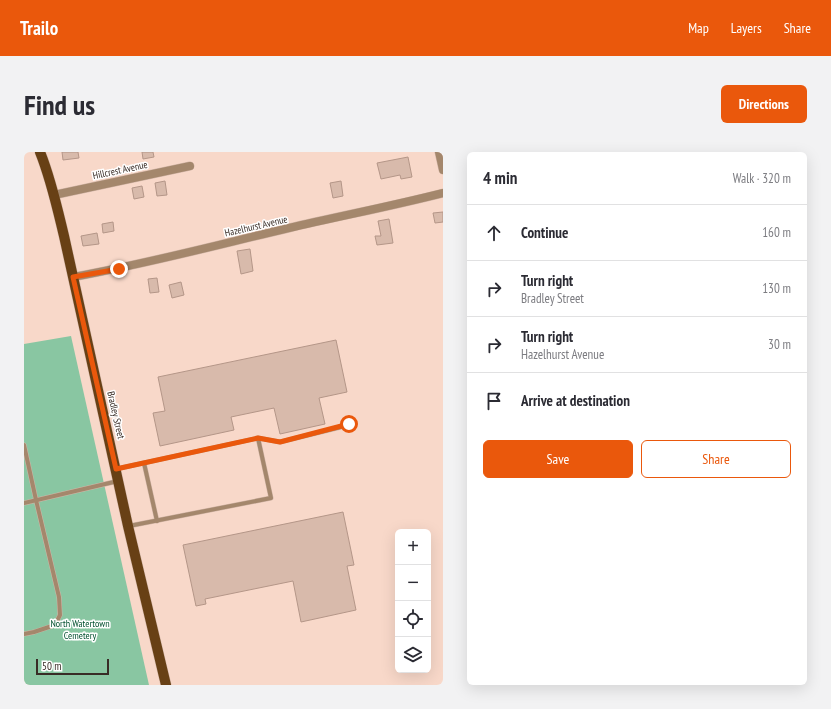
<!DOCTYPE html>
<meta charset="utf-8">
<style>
body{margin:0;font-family:"PT Sans Narrow",sans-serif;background:#f2f2f3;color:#2b2b33}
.controls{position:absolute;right:12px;bottom:12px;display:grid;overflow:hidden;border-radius:6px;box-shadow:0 4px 16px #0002}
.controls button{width:36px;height:36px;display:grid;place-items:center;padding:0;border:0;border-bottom:1px solid #e1e1e2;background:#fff;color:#2b2b33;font:20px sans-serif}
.scale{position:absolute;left:12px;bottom:10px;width:73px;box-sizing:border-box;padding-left:4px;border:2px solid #382c26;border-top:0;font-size:11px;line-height:14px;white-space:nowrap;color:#382c26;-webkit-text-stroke:3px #fff;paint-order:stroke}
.stop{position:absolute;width:12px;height:12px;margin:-9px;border:3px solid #ea580c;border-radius:50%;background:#fff}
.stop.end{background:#ea580c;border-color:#fff;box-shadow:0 1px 4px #0008}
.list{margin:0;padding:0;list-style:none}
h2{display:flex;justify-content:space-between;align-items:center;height:52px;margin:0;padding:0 16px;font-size:17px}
h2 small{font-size:13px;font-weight:400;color:#7c7c81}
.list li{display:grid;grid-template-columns:26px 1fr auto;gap:12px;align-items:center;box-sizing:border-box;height:56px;padding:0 16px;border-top:1px solid #e1e1e2}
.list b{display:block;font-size:15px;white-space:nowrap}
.list p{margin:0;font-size:13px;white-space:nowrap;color:#7c7c81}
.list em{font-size:13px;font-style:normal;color:#7c7c81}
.actions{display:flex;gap:8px;padding:12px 16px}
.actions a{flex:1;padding:9px 0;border:1px solid #ea580c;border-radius:6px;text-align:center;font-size:14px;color:#ea580c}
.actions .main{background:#ea580c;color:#fff}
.icon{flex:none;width:22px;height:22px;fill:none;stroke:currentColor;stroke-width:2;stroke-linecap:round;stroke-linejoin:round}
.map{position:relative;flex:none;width:419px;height:533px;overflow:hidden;border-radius:6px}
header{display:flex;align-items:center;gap:24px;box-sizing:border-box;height:56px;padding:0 20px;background:#ea580c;color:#fff}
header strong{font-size:19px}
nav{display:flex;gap:22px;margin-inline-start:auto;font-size:14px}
.intro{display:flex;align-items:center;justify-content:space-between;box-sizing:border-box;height:96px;padding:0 24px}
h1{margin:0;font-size:28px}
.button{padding:10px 18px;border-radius:6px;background:#ea580c;color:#fff;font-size:14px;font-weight:700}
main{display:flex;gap:24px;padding:0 24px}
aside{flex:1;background:#fff;border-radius:6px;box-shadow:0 4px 16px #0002}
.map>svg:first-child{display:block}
</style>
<header>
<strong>Trailo</strong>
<nav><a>Map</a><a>Layers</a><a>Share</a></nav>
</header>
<div class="intro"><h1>Find us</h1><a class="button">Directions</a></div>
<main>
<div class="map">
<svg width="419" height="533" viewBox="0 0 419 533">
<rect width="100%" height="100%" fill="#f8d8c9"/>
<polygon fill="#89c6a2" points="47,184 125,533 0,533 0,192"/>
<g fill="#d8baab" stroke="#b49688">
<polygon points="38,0 54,0 55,6 39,8"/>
<polygon points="118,0 129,0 130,5 119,7"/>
<polygon points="384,5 388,25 377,27 376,23 357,27 353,11"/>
<polygon points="141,29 143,43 133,44 131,31"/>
<polygon points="317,29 319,44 309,46 306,31"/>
<polygon points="118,34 120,45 110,47 108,36"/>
<polygon points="419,60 419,70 411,71 409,61"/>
<polygon points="365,67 369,91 353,93 351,84 357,84 354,69"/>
<polygon points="89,70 90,79 79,81 78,72"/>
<polygon points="73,81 75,92 59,94 57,84"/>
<polygon points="226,97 229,119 217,122 213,99"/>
<polygon points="133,126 135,140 126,141 124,127"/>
<polygon points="157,130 160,143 148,146 145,133"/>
<polygon points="312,188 323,240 295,246 301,272 256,282 250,256 207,265 210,278 136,294 129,261 141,259 134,225"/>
<polygon points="319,360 330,413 323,414 332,458 277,470 269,429 181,447 182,452 172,454 159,393"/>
</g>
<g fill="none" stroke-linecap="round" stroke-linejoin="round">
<defs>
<g id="lane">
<polyline points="234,286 256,290 325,273"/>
<polyline points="0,293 12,348 35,445 36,463 31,473 10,480 0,482"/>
<polyline points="120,311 133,369"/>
<polyline points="92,317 234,286 247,346 105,374"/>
<polyline points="0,351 94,329"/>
</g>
<g id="street">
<polyline points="415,0 419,18"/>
<polyline points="30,43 166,14"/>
<path d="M49 125C122 112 193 93 265 76 316 64 368 54 419 41"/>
</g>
<path id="primary" d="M16 0C27 27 33 55 40 84L104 374 142 533"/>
</defs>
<use href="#lane" stroke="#d2b6a8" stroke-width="5"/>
<use href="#street" stroke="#d2b6a8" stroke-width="9"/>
<use href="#primary" stroke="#d2b6a8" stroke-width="11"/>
<use href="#lane" stroke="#a4876c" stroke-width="4"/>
<use href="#street" stroke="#a4876c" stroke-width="8"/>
<use href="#primary" stroke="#684015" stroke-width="10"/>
</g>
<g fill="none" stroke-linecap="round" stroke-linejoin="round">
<polyline stroke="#ea580c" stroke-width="5" points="95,117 49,125 92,317 234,286 256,290 325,272"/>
</g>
<g text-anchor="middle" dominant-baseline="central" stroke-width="3" stroke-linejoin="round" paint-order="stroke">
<g font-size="10" fill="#382c26" stroke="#fff">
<text transform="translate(96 18) rotate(-12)">Hillcrest Avenue</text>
<text transform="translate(232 74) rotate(-13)">Hazelhurst Avenue</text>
<text transform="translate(92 263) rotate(77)">Bradley Street</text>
</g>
<g font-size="10" fill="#014f2e" stroke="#fff">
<text x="56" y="471">North Watertown<tspan x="56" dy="12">Cemetery</tspan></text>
</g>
</g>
</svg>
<div class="controls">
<button>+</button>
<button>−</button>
<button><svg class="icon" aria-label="locate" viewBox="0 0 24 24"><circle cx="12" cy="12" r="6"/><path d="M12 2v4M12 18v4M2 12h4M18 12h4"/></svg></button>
<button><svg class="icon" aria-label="layers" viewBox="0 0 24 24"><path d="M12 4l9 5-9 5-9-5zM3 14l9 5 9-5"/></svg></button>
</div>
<div class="scale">50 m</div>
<div class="stop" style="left:325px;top:272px"></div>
<div class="stop end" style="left:95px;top:117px"></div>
</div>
<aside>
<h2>4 min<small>Walk · 320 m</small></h2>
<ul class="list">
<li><svg class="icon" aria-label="ahead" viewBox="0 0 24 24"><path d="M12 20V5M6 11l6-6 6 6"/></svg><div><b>Continue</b></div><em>160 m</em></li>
<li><svg class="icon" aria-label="right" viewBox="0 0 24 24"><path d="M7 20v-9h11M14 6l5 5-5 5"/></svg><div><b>Turn right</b><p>Bradley Street</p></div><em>130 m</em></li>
<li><svg class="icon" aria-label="right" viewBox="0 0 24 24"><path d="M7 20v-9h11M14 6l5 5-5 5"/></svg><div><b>Turn right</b><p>Hazelhurst Avenue</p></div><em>30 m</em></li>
<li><svg class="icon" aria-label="arrive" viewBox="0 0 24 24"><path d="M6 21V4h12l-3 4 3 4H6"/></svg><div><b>Arrive at destination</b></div></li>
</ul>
<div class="actions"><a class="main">Save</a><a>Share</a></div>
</aside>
</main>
